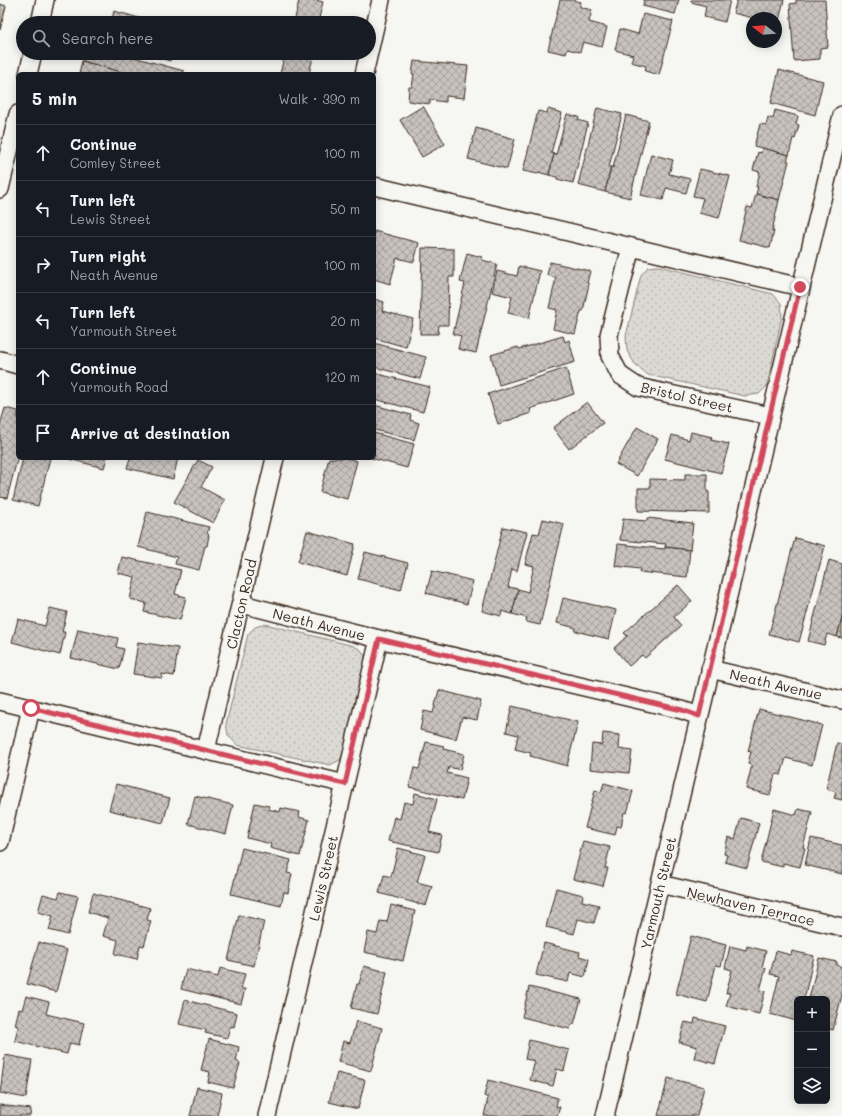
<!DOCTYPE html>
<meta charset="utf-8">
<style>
body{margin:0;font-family:Mali,sans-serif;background:#242831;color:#f1f3f6}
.controls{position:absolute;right:12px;bottom:12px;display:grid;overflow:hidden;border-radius:6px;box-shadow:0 2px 10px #0003}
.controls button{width:36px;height:36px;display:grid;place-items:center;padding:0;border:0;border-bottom:1px solid #363941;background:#171b24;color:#f1f3f6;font:20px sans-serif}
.compass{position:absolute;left:746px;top:12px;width:36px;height:36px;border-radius:50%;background:#171b24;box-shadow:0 2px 10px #0003;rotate:287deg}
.stop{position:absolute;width:12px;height:12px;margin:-9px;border:3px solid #d1495b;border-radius:50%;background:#fff}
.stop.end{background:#d1495b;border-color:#fff;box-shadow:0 1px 4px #0008}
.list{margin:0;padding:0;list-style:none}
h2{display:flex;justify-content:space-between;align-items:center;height:52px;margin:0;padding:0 16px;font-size:17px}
h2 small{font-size:13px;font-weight:400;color:#9ea1a6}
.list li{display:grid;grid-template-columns:26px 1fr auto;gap:12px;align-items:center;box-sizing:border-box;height:56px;padding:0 16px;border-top:1px solid #363941}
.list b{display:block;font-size:15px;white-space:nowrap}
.list p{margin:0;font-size:13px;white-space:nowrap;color:#9ea1a6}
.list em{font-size:13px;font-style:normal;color:#9ea1a6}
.icon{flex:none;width:22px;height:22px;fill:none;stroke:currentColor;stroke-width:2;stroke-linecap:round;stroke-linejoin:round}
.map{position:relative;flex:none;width:842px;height:1116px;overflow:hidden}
.search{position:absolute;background:#171b24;box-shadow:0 2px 10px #0003;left:16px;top:16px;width:360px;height:44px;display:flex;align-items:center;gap:10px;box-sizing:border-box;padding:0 14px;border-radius:22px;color:#9ea1a6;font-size:15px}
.panel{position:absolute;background:#171b24;box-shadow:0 2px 10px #0003;left:16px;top:72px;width:360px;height:388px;border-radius:6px}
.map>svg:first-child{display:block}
</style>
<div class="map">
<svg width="842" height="1116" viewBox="0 0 842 1116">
<defs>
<pattern id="park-dots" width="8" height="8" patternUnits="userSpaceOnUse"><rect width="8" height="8" fill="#dad9d3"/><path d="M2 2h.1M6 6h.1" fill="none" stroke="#bcbab5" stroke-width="1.8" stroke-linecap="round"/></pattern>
<pattern id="building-cross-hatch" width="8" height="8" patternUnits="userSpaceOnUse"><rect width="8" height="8" fill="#c8c3be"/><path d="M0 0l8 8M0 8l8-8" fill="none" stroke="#a49f9a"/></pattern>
</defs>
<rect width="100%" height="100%" fill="#f6f6f2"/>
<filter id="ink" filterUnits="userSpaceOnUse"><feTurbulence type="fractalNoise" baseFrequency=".025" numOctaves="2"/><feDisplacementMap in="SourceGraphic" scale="8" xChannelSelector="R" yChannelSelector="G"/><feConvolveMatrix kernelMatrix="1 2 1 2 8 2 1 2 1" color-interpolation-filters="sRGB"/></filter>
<g filter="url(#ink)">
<g fill="url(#park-dots)" stroke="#8a8278">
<polygon points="659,266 773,294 781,303 782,316 767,386 759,394 745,396 648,375 635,364 627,351 626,336 641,275 648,267"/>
<polygon points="265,624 354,646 361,650 366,658 345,751 340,760 330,765 237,745 228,735 226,724 248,634 255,627"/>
</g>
<g fill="url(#building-cross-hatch)" stroke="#3b2a1e">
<polygon points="299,0 316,0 323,2 319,18 327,20 326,23 294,23"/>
<polygon points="560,0 572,0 581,2 580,7 592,10 589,22 607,27 602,47 583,42 580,52 567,49 566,54 548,50"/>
<polygon points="644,0 679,0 675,14 643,6"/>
<polygon points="691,0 730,0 725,22 704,17 706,6 691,2"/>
<polygon points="737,0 784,0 778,24 776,24 776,18 753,18 733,13"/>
<polygon points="796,0 825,0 828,47 820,48 820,59 794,61 790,4 796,3"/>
<polygon points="0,4 6,6 0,30"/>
<polygon points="114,11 157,23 109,23 110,18 112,19"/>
<polygon points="643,14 673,21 659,75 645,71 646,66 631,62 633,55 615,50 620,29 638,34"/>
<polygon points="85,53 119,53 184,71 183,74 128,74 82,61"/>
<polygon points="141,53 172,53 170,61"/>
<polygon points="285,53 314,53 309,74 280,74"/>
<polygon points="82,61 128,74 79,74"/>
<polygon points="414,61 468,66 464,98 446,96 446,102 430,100 430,104 408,101 409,87 412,87 414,74 412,74"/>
<polygon points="779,70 823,81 815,115 771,103"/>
<polygon points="423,106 445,144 422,157 400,120"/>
<polygon points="597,108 622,114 609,167 611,167 605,192 578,185"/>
<polygon points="548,109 562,113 551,153 554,154 549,175 538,172 538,174 523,171 538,111 547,113"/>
<polygon points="775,110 798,116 796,124 799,125 795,139 793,138 789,155 754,146 760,124 766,125 768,117 773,119"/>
<polygon points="567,114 579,117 578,120 588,123 573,183 557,179 557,177 549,175 554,154 556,155"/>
<polygon points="626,115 649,121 630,198 605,192 611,167 613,168"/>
<polygon points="476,128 515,139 507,169 468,159"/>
<polygon points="762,148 789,155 787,161 789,161 779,200 756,194 758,187 756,187 760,172 753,170 758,152 761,153"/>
<polygon points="651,154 673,160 669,174 690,179 686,193 666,188 663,200 641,195"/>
<polygon points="700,169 730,176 719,218 699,213 703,198 693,196"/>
<polygon points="756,194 779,200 772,231 774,231 770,248 739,240 747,207 752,208"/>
<polygon points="374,231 419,243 414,262 397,258 390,284 374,279"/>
<polygon points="422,248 454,249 454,277 449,277 448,325 439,325 438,334 420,334"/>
<polygon points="467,253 482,257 482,260 497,264 476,353 458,349 461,336 453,334 465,283 460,282"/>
<polygon points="550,262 590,271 587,283 589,284 583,311 581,311 575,334 553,329 557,310 549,308 556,278 547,275"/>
<polygon points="519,266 540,271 529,318 508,313 512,297 492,292 497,271 517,276"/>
<polygon points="374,299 384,302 382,311 413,319 406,347 374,338"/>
<polygon points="563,336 565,342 569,340 575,362 499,385 491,355 518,347 519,349"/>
<polygon points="374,343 426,357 420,379 374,367"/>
<polygon points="566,368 574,394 530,409 531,413 498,424 488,394"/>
<polygon points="374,373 430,387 423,412 374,399"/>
<polygon points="587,402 603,423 569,449 553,428"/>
<polygon points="374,405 411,415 410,420 419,423 414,440 375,430 376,425 374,424"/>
<polygon points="5,408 18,411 18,456 7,498 0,497 0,425"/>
<polygon points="637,427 658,439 637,476 616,464"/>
<polygon points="691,432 712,437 711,440 729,444 721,473 665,459 672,435 689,440"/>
<polygon points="374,433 414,444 407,468 371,458 374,458"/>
<polygon points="23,458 50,458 38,506 13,500"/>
<polygon points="65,458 107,458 104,468"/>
<polygon points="130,458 178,458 173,479 127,468"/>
<polygon points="329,458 347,458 357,461 347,499 320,492"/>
<polygon points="198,460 212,467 201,487 225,500 213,523 174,502"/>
<polygon points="685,474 707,474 707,492 709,492 709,513 638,511 638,488 650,488 650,479 685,480"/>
<polygon points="147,512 209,527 207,533 209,535 207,546 205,546 199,570 175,564 177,557 138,547"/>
<polygon points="647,518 693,523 690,550 665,547 666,544 620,540 623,519 647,521"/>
<polygon points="543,519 564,524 540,625 526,622 527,618 512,614 518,589 528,592 534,566 525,564 533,533 539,534"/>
<polygon points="503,527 527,532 517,571 512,569 508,587 518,589 512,614 502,611 501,616 482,611"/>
<polygon points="307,531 355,544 347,576 298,562"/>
<polygon points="795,538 825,546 799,642 769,634"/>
<polygon points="618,544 665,549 665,547 690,550 687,577 639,572 640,569 615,566"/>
<polygon points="365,552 408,563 401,590 358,579"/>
<polygon points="122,557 181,570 175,594 186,597 180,620 144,612 146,603 130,599 135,577 118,573"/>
<polygon points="829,560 842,564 842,618 837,637 827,634 824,645 808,641"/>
<polygon points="432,571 473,581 467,604 426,593"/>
<polygon points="678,585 692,601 674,617 681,626 645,658 642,655 629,666 614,648 627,636 624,633"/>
<polygon points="563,598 616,610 609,639 575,631 576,628 557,623"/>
<polygon points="50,608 67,612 62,632 65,632 60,655 12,642 18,619 45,626"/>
<polygon points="842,618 842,638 837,637"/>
<polygon points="78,629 118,638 116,647 124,649 119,669 71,658"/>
<polygon points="138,642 178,648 174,676 162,674 162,678 133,674"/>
<polygon points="439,690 481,701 477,720 462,717 456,739 420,730 424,711 433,713"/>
<polygon points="512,706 578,722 567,766 530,756 531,753 515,749 518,735 506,732"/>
<polygon points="759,709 822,725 812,765 786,758 781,775 775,774 770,795 746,789 752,765 748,763 751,752 748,751"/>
<polygon points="603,733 620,735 619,749 632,751 629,773 590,769 592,744 602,745"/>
<polygon points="426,742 444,746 443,749 464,754 460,770 449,767 447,773 467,778 462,800 409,787 414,768 419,769"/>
<polygon points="837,743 842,744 842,800 834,798 836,792 826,789"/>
<polygon points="604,783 633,791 627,813 624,812 621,827 617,826 615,835 585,828 595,790 601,792"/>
<polygon points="116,784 170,798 163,823 109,810"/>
<polygon points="415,793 437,799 429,832 442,835 438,852 388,841 394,817 400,819 404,802 413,804"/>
<polygon points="195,796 233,805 226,834 188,824"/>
<polygon points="255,803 269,806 268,809 280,812 281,808 300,812 299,817 309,820 300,856 270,848 271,844 247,838"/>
<polygon points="774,809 796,815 798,809 812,812 803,848 805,848 800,867 783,863 783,867 761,862"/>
<polygon points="741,818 759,823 747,868 725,862 727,855 724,854 728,837 735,839"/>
<polygon points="811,838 842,845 842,874 805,865"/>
<polygon points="583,841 610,847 605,868 608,868 603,886 573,879"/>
<polygon points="242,848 291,860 287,873 292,874 288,893 284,892 281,906 231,894"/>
<polygon points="398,848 425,855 417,882 432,886 426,906 379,893 384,875 391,877"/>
<polygon points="556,888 583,895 582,901 599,905 594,923 578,919 574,934 546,927"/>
<polygon points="60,892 78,896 68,935 49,930 53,916 38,912 43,894 58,898"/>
<polygon points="93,893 150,908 147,920 151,921 144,946 140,945 137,959 115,954 118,940 103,936 108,918 88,912"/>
<polygon points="391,905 415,911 403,961 364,952 368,932 377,934 380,921 387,922"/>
<polygon points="239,915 264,921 254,966 228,960"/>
<polygon points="691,936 726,945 721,966 716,965 707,1002 676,994"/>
<polygon points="39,942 67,950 56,992 27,984"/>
<polygon points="544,943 580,952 579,956 589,959 585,977 570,973 568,982 536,975"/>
<polygon points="730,946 746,950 747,946 766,951 762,967 766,968 760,990 765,991 759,1014 726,1006 730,993 726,993 732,970 725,968"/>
<polygon points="776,951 791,955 792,951 814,956 804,999 797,999 797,1021 770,1014 779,976 770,974"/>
<polygon points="819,958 837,962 837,965 842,967 842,995 833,1030 827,1028 827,999 809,999"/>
<polygon points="364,966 387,972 377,1014 351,1008 357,984 359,984"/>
<polygon points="220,968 245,974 241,989 245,989 241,1004 181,989 186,969 218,977"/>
<polygon points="529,987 581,999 574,1024 572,1024 570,1029 522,1017"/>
<polygon points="26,996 49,1002 46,1014 84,1023 79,1045 70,1043 67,1054 15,1041 18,1026 15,1025 19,1009 22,1010"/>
<polygon points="185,1000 237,1013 234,1027 230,1026 227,1038 205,1033 206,1030 179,1024"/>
<polygon points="695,1018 725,1026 715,1064 694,1058 697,1047 679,1042 685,1022 694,1024"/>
<polygon points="356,1021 382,1028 371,1071 338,1062 343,1041 350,1043"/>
<polygon points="209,1039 239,1047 236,1061 240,1063 233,1088 208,1082 210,1072 201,1070"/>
<polygon points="529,1040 569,1050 564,1071 557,1069 553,1086 530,1080 535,1061 525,1059"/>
<polygon points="5,1055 32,1060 26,1098 0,1093"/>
<polygon points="337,1073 365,1080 358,1109 329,1102"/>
<polygon points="668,1078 704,1087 697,1116 658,1116"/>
<polygon points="488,1080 558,1098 556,1106 560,1107 557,1116 484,1116 488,1098 484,1096"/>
<polygon points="197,1087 222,1093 217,1116 190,1116"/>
<polygon points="0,1105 31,1109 30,1116 0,1116"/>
</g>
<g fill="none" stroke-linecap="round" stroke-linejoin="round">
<defs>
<g id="minor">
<polyline points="40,23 45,0"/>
<polyline points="28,74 33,53"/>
<polyline points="364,74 381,0"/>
<polyline points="374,186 800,287"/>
<polyline points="0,189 18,114"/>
<polyline points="631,247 609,335 610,356 620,375 638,387 770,416"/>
<polyline points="0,360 18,365"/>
<polyline points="242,604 379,639 682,710 699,716"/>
<polyline points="710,669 842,700"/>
<polyline points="0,701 345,784"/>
<polyline points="206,750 275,458"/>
<polyline points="0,842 31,708"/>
<polyline points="660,884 842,927"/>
<polyline points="267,1116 379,639"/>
<polyline points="605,1116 842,115"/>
</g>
</defs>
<use href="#minor" stroke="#3b2a1e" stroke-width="20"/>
<use href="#minor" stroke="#f6f6f2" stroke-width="17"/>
</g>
</g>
<g fill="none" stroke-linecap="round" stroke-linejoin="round" filter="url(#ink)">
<polyline stroke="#d1495b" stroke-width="5" points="31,708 345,784 379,639 682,710 699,716 800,287"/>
</g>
<g text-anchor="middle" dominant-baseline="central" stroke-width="4" stroke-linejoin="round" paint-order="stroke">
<g font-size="14" fill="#3b2a1e" stroke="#f6f6f2">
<text transform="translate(687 397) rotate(13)">Bristol Street</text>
<text transform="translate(241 604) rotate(-77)">Clacton Road</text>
<text transform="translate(319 624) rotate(14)">Neath Avenue</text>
<text transform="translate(776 684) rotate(13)">Neath Avenue</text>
<text transform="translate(323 878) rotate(-77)">Lewis Street</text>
<text transform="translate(658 893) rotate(-77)">Yarmouth Street</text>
<text transform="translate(751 906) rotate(13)">Newhaven Terrace</text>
</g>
</g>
</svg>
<div class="controls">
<button>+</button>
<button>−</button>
<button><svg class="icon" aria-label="layers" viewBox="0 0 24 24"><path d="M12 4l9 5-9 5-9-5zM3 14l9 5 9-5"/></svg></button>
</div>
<svg class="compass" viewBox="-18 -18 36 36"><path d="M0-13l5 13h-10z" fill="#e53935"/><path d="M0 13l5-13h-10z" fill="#9ea1a6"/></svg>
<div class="stop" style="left:31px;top:708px"></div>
<div class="stop end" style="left:800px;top:287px"></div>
<div class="search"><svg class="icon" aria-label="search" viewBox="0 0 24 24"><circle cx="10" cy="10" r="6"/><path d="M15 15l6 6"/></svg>Search here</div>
<section class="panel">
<h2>5 min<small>Walk · 390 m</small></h2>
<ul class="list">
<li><svg class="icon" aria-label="ahead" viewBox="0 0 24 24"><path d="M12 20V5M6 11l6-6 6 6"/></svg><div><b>Continue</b><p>Comley Street</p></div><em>100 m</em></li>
<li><svg class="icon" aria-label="left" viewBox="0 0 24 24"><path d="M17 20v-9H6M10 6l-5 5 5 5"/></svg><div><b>Turn left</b><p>Lewis Street</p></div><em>50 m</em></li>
<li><svg class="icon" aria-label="right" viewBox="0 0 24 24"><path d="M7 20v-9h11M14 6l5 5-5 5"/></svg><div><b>Turn right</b><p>Neath Avenue</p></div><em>100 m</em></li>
<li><svg class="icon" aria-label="left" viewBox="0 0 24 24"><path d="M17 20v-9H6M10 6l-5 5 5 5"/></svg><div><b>Turn left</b><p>Yarmouth Street</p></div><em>20 m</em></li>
<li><svg class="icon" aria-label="ahead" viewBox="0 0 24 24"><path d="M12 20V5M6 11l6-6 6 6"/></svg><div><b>Continue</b><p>Yarmouth Road</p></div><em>120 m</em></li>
<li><svg class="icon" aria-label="arrive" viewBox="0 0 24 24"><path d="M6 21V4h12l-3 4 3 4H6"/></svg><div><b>Arrive at destination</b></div></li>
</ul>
</section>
</div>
